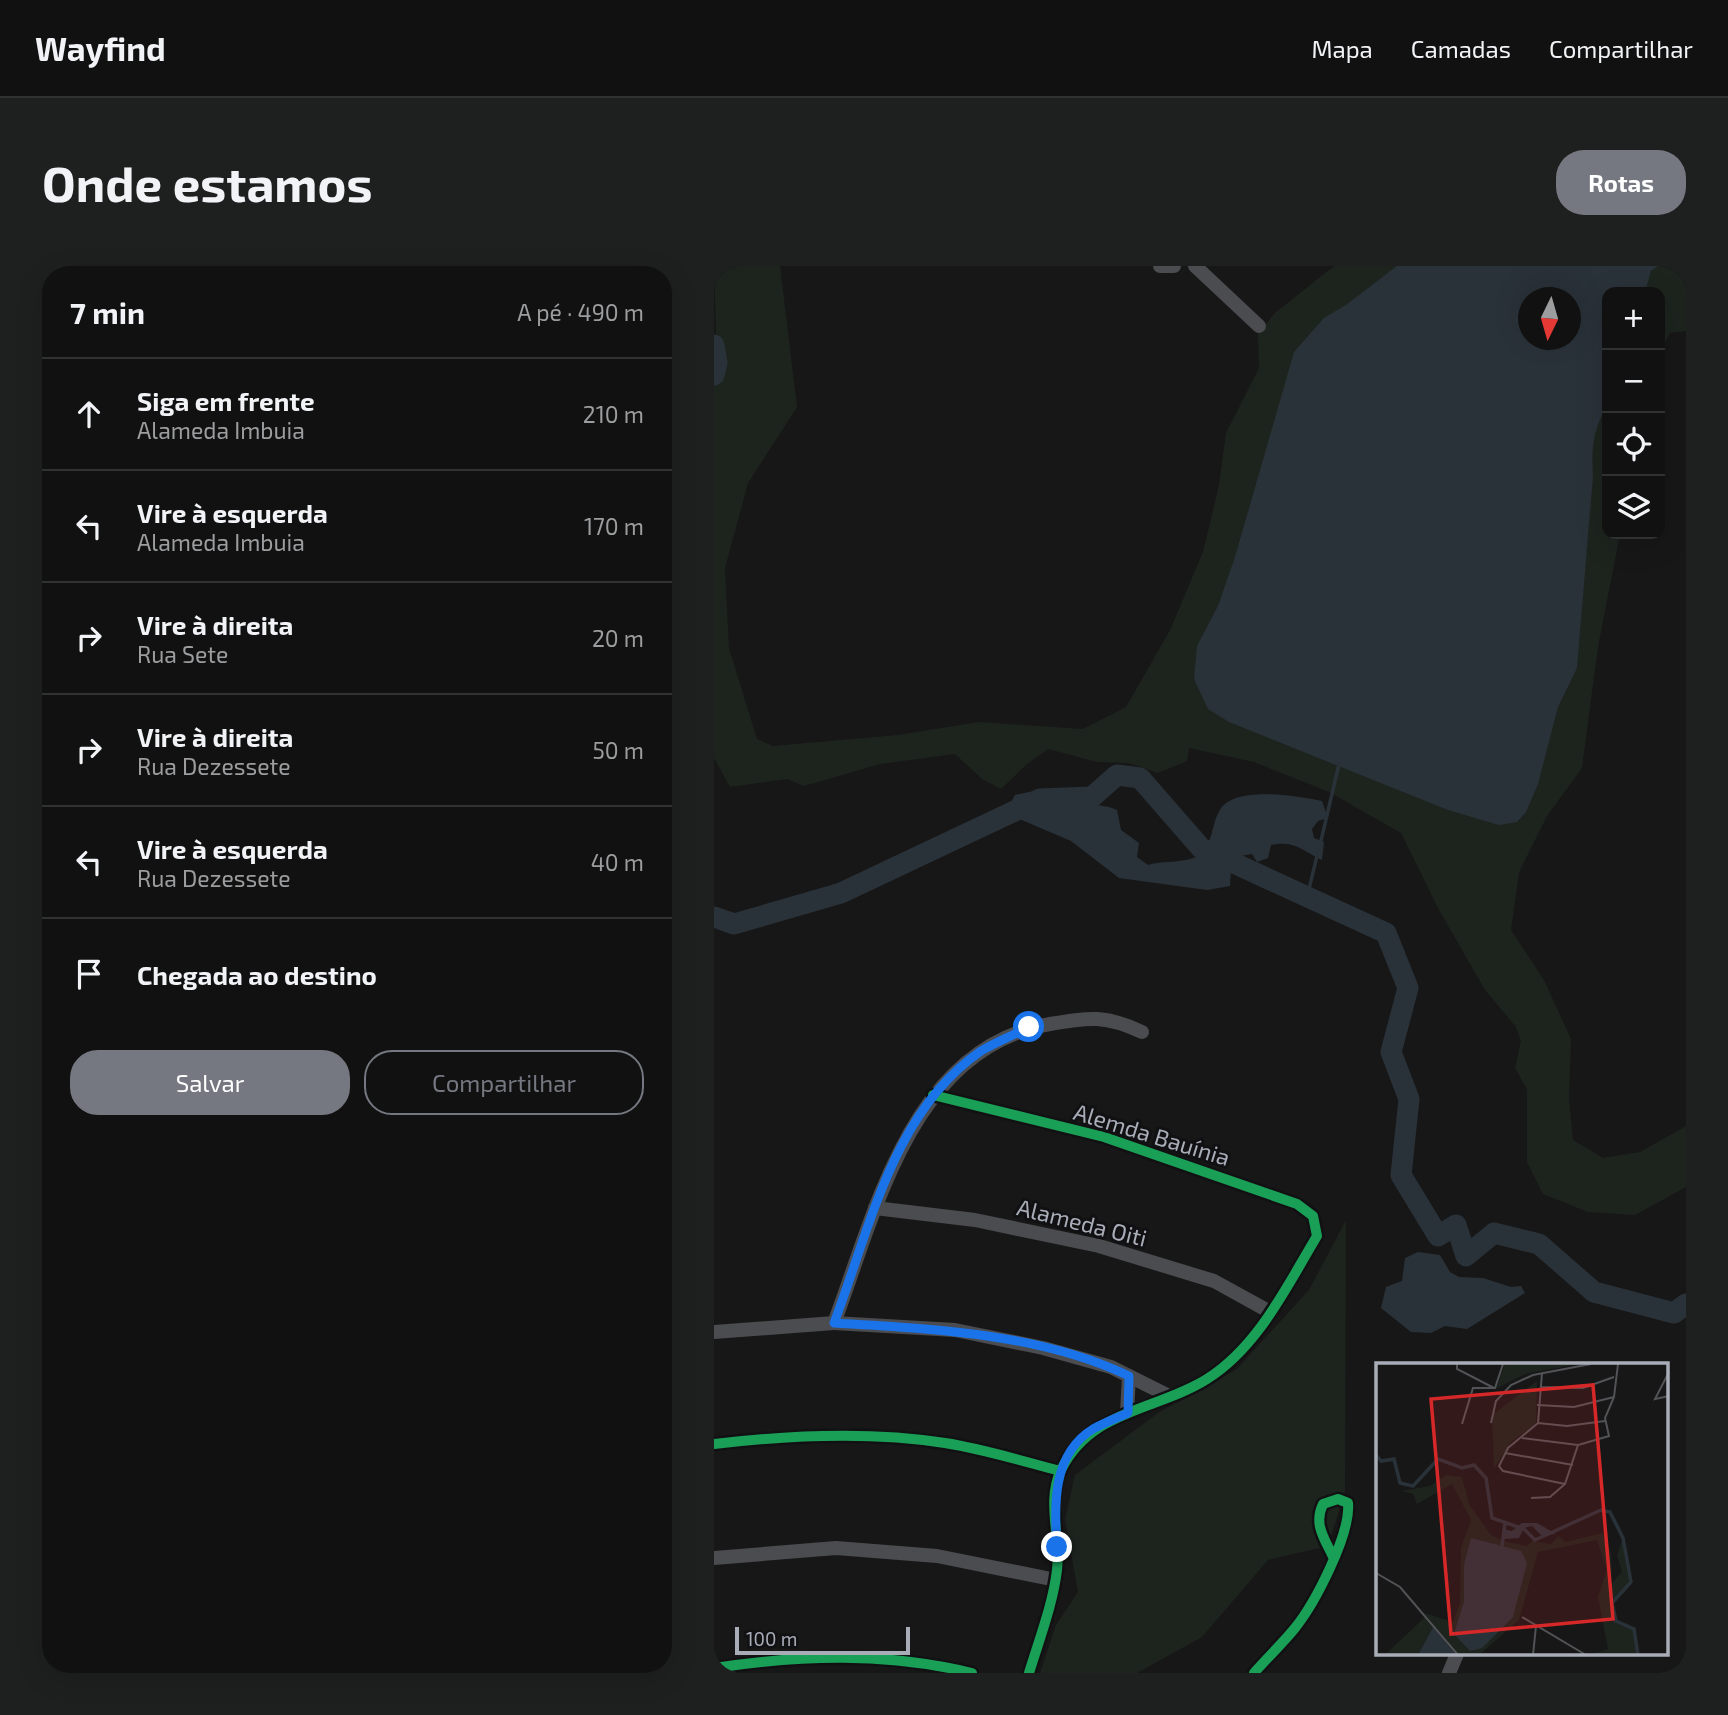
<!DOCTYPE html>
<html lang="pt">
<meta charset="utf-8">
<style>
body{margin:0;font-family:"Exo 2",sans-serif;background:#1e1f1f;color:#f1f3f6}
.controls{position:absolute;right:21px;top:21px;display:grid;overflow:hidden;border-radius:14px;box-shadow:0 7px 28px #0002}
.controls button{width:63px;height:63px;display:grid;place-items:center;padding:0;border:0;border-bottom:2px solid #303131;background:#111;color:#f1f3f6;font:35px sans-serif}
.compass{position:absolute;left:804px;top:21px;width:63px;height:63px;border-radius:50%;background:#111;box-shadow:0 7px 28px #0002;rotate:185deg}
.scale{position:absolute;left:21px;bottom:18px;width:175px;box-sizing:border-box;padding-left:7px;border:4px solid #a8adb8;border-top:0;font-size:19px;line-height:24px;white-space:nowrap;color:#a8adb8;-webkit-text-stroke:5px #111113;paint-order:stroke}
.stop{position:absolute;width:21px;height:21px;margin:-16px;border:5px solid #1a73e8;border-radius:50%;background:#fff}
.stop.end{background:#1a73e8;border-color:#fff;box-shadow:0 2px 7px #0008}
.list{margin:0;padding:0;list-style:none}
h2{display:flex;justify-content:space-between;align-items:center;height:91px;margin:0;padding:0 28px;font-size:30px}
h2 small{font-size:23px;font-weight:400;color:#9c9d9f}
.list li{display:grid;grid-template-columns:46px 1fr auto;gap:21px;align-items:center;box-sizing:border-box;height:112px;padding:0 28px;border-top:2px solid #303131}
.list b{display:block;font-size:26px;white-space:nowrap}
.list p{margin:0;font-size:23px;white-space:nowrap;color:#9c9d9f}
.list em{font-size:23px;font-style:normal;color:#9c9d9f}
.actions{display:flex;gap:14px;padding:21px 28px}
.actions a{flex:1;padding:16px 0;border:2px solid #757880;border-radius:28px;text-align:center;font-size:24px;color:#757880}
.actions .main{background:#757880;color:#fff}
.icon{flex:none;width:38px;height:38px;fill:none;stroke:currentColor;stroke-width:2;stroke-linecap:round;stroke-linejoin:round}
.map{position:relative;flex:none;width:972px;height:1407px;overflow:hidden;border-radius:28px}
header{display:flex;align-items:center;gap:42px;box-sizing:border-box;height:98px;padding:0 35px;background:#111;border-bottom:2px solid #303131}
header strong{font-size:33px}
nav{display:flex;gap:38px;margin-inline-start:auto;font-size:24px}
.intro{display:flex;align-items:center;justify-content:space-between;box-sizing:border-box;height:168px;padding:0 42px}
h1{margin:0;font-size:49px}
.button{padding:18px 32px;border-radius:28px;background:#757880;color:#fff;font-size:24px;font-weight:700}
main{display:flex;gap:42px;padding:0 42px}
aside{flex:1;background:#111;border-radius:28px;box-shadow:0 7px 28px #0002}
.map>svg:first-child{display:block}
</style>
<header>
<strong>Wayfind</strong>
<nav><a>Mapa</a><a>Camadas</a><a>Compartilhar</a></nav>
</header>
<div class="intro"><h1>Onde estamos</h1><a class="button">Rotas</a></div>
<main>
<aside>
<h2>7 min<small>A pé · 490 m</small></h2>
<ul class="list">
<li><svg class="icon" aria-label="ahead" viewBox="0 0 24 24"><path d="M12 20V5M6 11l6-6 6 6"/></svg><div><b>Siga em frente</b><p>Alameda Imbuia</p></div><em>210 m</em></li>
<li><svg class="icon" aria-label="left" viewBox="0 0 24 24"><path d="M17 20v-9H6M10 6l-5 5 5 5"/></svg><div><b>Vire à esquerda</b><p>Alameda Imbuia</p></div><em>170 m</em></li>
<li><svg class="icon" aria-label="right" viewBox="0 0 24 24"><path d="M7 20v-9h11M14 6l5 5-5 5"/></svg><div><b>Vire à direita</b><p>Rua Sete</p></div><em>20 m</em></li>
<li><svg class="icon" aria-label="right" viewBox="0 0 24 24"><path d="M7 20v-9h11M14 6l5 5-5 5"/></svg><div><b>Vire à direita</b><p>Rua Dezessete</p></div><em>50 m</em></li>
<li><svg class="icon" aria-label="left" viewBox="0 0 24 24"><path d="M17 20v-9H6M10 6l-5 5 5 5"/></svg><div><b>Vire à esquerda</b><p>Rua Dezessete</p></div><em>40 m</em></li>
<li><svg class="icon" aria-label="arrive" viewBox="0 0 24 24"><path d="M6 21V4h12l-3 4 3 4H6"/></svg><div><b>Chegada ao destino</b></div></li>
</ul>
<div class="actions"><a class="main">Salvar</a><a>Compartilhar</a></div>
</aside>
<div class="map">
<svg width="972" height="1407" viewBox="0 0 972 1407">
<rect width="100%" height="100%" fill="#171717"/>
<g fill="#1d241e" fill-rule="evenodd">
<path d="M0 0H66L83 141 34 217 11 302 15 382 43 473 59 480 184 469 265 456 369 463 412 441 456 364 489 286 505 219 512 167 545 102 544 68 561 47 620 0H972V65L956 67 946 85V26H893V268H906L884 381 868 502 833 550 805 606 797 664 830 714 857 773 855 832 859 874 889 892 926 886 972 860V921L921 949 874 946 829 928 813 896V823L801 802 807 775 802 761 771 724 725 644 687 567 615 526 540 496 475 482 473 495 444 507 415 497 383 496 334 483 312 499 287 523 268 513 241 488 166 498 90 520 73 513 16 521 0 492V109L3 97ZM814 32H856V74H814Z"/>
<polygon points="632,954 631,1225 614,1280 554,1294 488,1371 423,1407 326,1407 342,1359 364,1326 351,1253 361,1209 444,1147 523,1103 595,1024"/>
</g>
<g fill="#2a3239" fill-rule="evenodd">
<path d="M683 0H944L937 5 931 26H893V140C879 163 877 184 879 210L863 402 844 441 824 518 812 546 803 556 785 559 734 544 515 456 494 443 480 413 483 380 504 340 521 291 580 86 610 52 632 39ZM814 32H856V74H814Z"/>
<path d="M315 526C327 527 331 531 342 535 362 543 380 534 403 544L407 564 425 577 423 591 434 599C449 594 475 598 486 588 500 576 497 558 506 544 520 519 584 530 608 535L614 552 604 555 598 563 600 572 610 576 608 594C587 584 581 574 557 579L554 592 543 596 538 588 526 590 517 604 516 620 493 624 405 612 357 575 303 552 295 540 301 529Z"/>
<polygon points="704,986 726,989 736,1006 745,1011 769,1012 797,1021 807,1020 811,1027 753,1063 731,1060 717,1067 697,1066 667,1042 672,1021 688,1015 691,992"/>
</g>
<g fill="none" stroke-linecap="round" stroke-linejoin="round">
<g stroke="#2a3239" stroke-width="3.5">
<polyline points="606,579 625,498"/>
<polyline points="593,631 603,590"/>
</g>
<g stroke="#2a3239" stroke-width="21">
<polyline points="0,79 3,97 0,109"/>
<polyline points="0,651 20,658 127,627 326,533 378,531 403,509 426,512 487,582 672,667 694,722 677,786 695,833 687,909 724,970 742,959 752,990 780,967 825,978 880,1026 960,1047 972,1038"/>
</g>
<g stroke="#4b4c50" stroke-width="14">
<polyline points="446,0 460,0"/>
<polyline points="481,0 545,60"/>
<path d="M219 829 390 871 583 938 599 950 603 970C573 1020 544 1081 493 1113 442 1145 377 1143 347 1204 332 1235 347 1271 343 1304 339 1338 325 1374 315 1407"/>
<polyline points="161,942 261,954 385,980 500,1015 556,1046"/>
<polyline points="120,1057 241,1064 329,1082 397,1101 457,1131"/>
<path d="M0 1066 120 1057C162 946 197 781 336 758 375 751 392 749 428 766"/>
<polyline points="413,1147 415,1110"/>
<path d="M0 1178C76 1169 155 1165 231 1177 270 1183 308 1195 346 1205"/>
<polyline points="0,1292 122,1282 223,1290 342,1314"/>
<path d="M0 1402C87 1389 171 1386 258 1407"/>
<path d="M540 1407C553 1392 568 1378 581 1362 601 1337 637 1268 634 1237L624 1233 609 1238C599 1259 611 1273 620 1293"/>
<polyline points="735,1407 743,1388"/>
</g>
<defs>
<g id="cycleway">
<path d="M219 829 390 871 583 938 599 950 603 970C573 1020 544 1081 493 1113 442 1145 377 1143 347 1204 332 1235 347 1271 343 1304 339 1338 325 1374 315 1407"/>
<path d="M0 1178C76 1169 155 1165 231 1177 270 1183 308 1195 346 1205"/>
<path d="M0 1402C87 1389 171 1386 258 1407"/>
<path d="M540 1407C553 1392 568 1378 581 1362 601 1337 637 1268 634 1237L624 1233 609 1238C599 1259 611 1273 620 1293"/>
</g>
</defs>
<use href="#cycleway" stroke="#111113" stroke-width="15"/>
<use href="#cycleway" stroke="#1a9f57" stroke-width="10"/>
</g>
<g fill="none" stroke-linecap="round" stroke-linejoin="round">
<path stroke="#1a73e8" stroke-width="9" d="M315 761C300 769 282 776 267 785 179 845 156 963 120 1057 218 1063 325 1067 415 1110L414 1147C402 1152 390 1157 379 1163 338 1188 340 1240 343 1281"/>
</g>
<g text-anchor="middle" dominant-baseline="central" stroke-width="6" stroke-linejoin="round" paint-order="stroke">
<g font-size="23" fill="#a8adb8" stroke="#111113">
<text transform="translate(438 868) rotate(17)">Alemda Bauínia</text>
<text transform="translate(368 956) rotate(14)">Alameda Oiti</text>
</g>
</g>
<g transform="translate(662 1097)">
<rect width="292" height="292" fill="#171717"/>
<path d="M129 1H202L149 11 120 26ZM161 18 160 60 134 80 118 106 116 52ZM70 112 86 114 93 141 115 172 127 178 151 183 156 178 175 181 182 173 190 179 227 170 235 189 236 220 246 209 241 192 247 175 255 219 236 240 240 259 258 266 262 292H214L232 286 222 234 231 206 221 177 162 189 143 257 103 292H83L48 250 77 259 84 240 85 185 95 157 76 121 41 141 37 131 26 128 54 123ZM49 254 57 264 42 292H9Z" fill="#1d241e"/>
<path d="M146 160H161L180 171 165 172 156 163 148 165 143 175 128 176 127 166 136 168ZM95 175 145 188 151 200 137 254 106 285 94 288 78 271 88 239V202ZM57 264 80 292H42Z" fill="#2a3239"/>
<path fill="none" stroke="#2a3239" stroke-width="3.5" d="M0 92 5 98 18 96 24 120 37 123 62 96 86 105 98 102 110 115 116 155 148 166 159 177 225 147 234 149 247 175 255 219 236 240 240 258 258 266 262 292M126 183 129 160"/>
<path fill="none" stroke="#515357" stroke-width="2" d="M81 1V6L118 25M293 9 279 36 293 33M166 10 162 60 132 85 123 103 127 108 189 121M165 24 207 25 238 14M161 42 198 44 238 34M115 60 120 38 135 22 157 12 215 1M162 60 191 63 229 58M86 61 97 25H119L127 1M146 75 202 82M129 90 197 102M155 135 174 134 189 121 202 82 233 73 229 55 238 34 242 1M0 210 24 224 82 292M146 254 210 292M157 292 160 263"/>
<path fill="#d62828" fill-opacity="0.15" stroke="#d62828" stroke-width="3.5" d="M217 22 237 256 75 271 55 36Z"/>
<rect width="292" height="292" fill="none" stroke="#a8adb8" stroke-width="3.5"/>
</g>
</svg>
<div class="controls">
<button>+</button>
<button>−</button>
<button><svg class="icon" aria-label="locate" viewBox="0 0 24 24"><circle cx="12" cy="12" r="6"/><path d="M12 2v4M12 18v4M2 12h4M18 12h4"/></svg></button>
<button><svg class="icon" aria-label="layers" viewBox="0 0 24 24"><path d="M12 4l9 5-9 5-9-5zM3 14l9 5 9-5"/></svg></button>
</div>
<svg class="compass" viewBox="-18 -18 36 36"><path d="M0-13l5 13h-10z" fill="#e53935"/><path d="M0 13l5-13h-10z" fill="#9c9d9f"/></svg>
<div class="scale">100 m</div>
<div class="stop" style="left:315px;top:761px"></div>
<div class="stop end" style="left:343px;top:1281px"></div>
</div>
</main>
